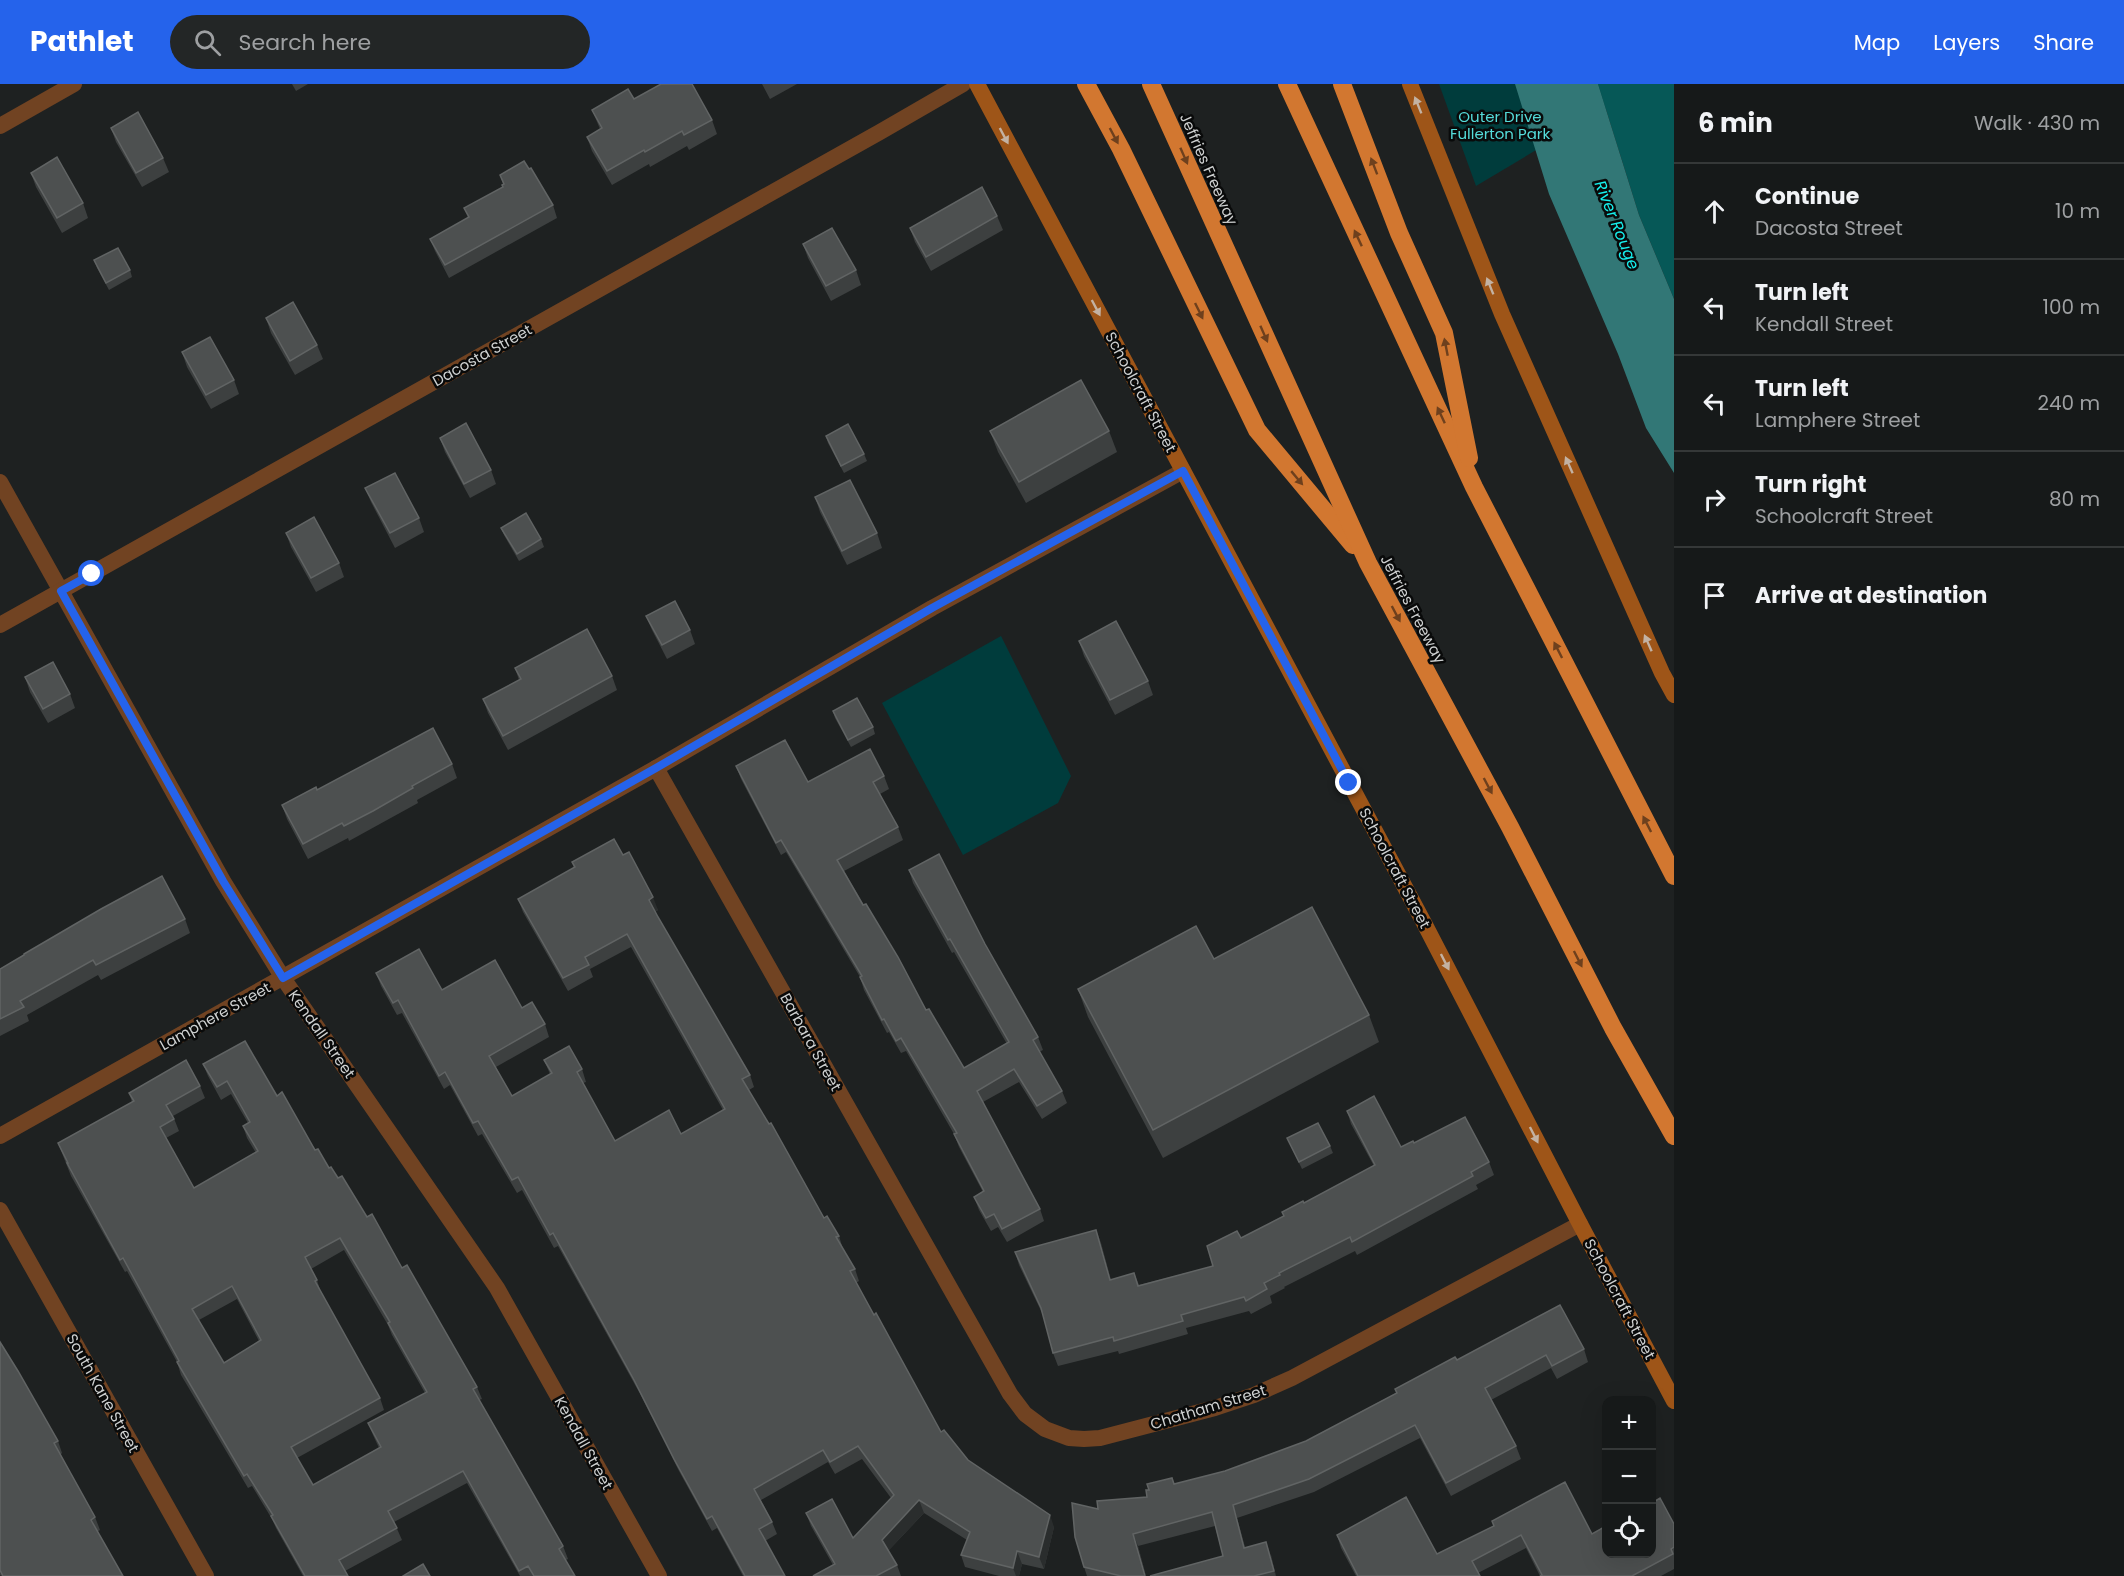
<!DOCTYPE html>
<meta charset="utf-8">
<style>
body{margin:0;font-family:Poppins,sans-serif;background:#232626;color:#f1f3f6}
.controls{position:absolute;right:18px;bottom:18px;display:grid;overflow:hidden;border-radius:12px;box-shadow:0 6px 24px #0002}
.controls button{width:54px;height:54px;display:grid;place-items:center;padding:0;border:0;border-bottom:2px solid #353838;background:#161919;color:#f1f3f6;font:30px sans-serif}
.stop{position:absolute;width:18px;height:18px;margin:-14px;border:4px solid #2563eb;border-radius:50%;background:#fff}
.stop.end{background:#2563eb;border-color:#fff;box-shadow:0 2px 6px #0008}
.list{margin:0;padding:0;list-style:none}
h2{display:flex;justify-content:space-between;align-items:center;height:78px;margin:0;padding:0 24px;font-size:26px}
h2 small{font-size:20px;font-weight:400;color:#9ea0a2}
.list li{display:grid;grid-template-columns:39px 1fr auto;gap:18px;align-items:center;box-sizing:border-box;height:96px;padding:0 24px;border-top:2px solid #353838}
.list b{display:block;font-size:22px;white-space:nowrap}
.list p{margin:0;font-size:20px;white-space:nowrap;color:#9ea0a2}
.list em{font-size:20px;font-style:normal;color:#9ea0a2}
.icon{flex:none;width:33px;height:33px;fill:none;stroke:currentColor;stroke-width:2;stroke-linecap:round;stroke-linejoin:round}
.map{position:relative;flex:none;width:1674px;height:1492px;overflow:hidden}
header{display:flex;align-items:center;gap:36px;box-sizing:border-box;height:84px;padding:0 30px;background:#2563eb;color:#fff}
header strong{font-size:28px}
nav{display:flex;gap:33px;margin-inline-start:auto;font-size:21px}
.search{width:420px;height:54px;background:#232626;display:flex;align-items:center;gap:15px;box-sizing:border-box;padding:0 21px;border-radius:33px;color:#9ea0a2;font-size:22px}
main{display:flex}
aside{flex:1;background:#161919}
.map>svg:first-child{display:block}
</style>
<header>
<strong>Pathlet</strong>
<div class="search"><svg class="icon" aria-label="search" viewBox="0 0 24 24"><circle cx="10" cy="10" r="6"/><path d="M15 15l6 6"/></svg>Search here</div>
<nav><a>Map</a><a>Layers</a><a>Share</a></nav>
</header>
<main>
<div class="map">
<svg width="1674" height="1492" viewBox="0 0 1674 1492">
<rect width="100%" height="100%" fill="#1e2121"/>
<g fill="#003c3c">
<polygon points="1439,0 1647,0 1476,102"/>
<polygon points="1001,552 1071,692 1058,719 963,771 882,619"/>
</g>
<polygon fill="#065857" points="1598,0 1674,0 1674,215 1639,131"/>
<polygon fill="#327776" points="1515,0 1598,0 1639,131 1674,215 1674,389 1646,344 1618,270 1549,110"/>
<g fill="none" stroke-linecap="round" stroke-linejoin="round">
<g stroke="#714322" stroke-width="16">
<polyline points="0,42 74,0"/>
<polyline points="0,398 223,797 283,894 497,1204 659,1492"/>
<polyline points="0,541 880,48 963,0"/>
<polyline points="656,684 1010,1310 1025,1330 1045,1345 1069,1354 1084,1355 1100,1354 1215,1324 1254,1311 1292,1294 1580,1140"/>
<polyline points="0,1052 656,684 932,524 1183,387"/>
<polyline points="0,1126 206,1492"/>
</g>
<g stroke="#9e5518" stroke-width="16">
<polyline points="977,0 1423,837 1580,1140 1674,1317"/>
<polyline points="1410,0 1502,230 1662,589 1674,611"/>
</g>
<g stroke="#d27730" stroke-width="18">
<polyline points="1086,0 1121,65 1257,346 1353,461"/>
<polyline points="1151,0 1368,479 1510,743 1613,944 1674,1052"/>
<polyline points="1287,0 1474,403 1674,792"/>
<polyline points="1342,0 1399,149 1444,249 1469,374"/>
</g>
</g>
<g fill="#3d4040" fill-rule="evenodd">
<polygon points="292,0 308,0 296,7"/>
<polygon points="762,0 797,0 770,15"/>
<polygon points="634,15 712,36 717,50 689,66 687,62 650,83 649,80 612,101 592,67 587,53 600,45 592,26"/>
<polygon points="111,44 163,74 169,88 142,103 116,58"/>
<polygon points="529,85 553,121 557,134 449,194 435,167 430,155 468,134 464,124 503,103 503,100 500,91"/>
<polygon points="31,89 83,119 88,134 62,149 36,103"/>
<polygon points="997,132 1003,146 931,187 915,158 910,144"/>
<polygon points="803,160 856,186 861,201 831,217 808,174"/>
<polygon points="94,176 130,186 132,193 109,206 97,184"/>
<polygon points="266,234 317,261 323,275 295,291 271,249"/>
<polygon points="182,268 234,296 239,310 211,325 187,283"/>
<polygon points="990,347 1109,347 1117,368 1026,419 998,368"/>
<polygon points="826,352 864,370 867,377 844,389 828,359"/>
<polygon points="440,354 491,386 496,400 470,414 445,368"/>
<polygon points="365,404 419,434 424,448 395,464 371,418"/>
<polygon points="815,413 877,449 882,464 847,481 820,428"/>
<polygon points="501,444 541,455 544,463 519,477 504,451"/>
<polygon points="286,449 339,479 344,493 316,508 291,463"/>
<polygon points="646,532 690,546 695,560 667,575 652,546"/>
<polygon points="1079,557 1148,597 1153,611 1115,631 1084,572"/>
<polygon points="515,584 612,592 617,606 508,666 488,629 483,615 519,596"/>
<polygon points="25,593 70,610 75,624 48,639 30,608"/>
<polygon points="833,627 873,643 875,650 851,663 835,634"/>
<polygon points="452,680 457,694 417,716 418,719 378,741 349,757 348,754 308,775 287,735 282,721 317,706"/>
<polygon points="736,682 808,698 884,692 889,705 880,710 898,743 903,756 844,787 926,926 964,984 1007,960 954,868 952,869 913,799 909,786 985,860 1038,953 1043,966 1039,968 1062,1007 1067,1019 1042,1035 1019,998 983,1018 1040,1125 1044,1137 1007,1158 998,1143 991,1147 979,1126 974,1113 983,1108 959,1063 954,1050 906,967 901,969 889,948 887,949 864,906 860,893 786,768 781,771 741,695"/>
<polygon points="623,771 658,826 655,828 750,991 754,1003 749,1006 824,1134 839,1152 843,1165 855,1185 859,1197 856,1199 941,1348 968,1376 1054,1443 1044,1485 1022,1480 1019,1492 999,1492 965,1483 961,1471 967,1456 924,1429 888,1467 897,1481 901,1492 813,1492 833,1481 811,1442 806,1429 853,1454 891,1414 862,1375 835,1390 828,1378 761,1416 772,1438 777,1450 765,1457 785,1492 743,1492 717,1444 712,1447 679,1387 639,1308 558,1162 554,1164 522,1106 517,1109 482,1050 478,1052 450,1001 444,1005 402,929 397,931 381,902 376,889 442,906 522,924 545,940 549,953 496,983 512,1012 550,990 544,976 582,985 586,998 583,999 615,1057 681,1050 723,1026 631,863 590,885 593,893 568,907 523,828 518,815 574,784 572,778"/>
<polygon points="185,835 190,849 101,896 98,891 27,931 29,937 0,952 0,885"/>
<polygon points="1214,875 1369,931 1379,958 1163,1074 1088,933 1078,905"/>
<path d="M203 980 277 1012 329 1084 338 1094 367 1133 402 1184 477 1303 482 1315 479 1316 563 1462 568 1475 566 1476 575 1492H520L467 1399 394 1438 402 1456 345 1487 348 1492H303L276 1444 272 1435 252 1402 248 1404 181 1291 177 1278 127 1187 125 1188 71 1092 58 1059 132 1018 129 1009 200 1002 205 1014 173 1032 179 1047 166 1054 194 1104 256 1069 247 1054 243 1042 248 1039 231 1010 221 1016 208 992ZM344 1166 388 1241 392 1251 425 1309 368 1339 373 1351 379 1364 313 1401 297 1374 384 1326 380 1314 321 1209 317 1196 311 1185ZM237 1215 259 1257 224 1279 199 1236Z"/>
<polygon points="1347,1027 1401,1063 1414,1059 1489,1078 1494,1091 1476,1101 1478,1105 1357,1171 1355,1167 1284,1203 1285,1204 1270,1212 1272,1219 1251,1230 1249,1227 1186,1244 1188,1250 1119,1270 1118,1267 1058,1282 1053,1269 1043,1231 1019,1181 1015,1168 1096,1146 1101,1159 1111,1196 1134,1189 1139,1201 1213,1182 1241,1154 1283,1132 1304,1119 1374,1082 1351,1040"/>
<polygon points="1287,1054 1330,1062 1333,1069 1302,1085"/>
<polygon points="0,1258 58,1357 62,1369 60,1371 95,1433 100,1446 97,1448 123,1492 1,1492 0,1491"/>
<polygon points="1584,1265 1588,1278 1557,1295 1551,1284 1491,1316 1516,1362 1521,1375 1451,1412 1420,1354 1314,1408 1237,1434 1245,1463 1271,1471 1276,1492 1150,1492 1223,1472 1215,1442 1138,1462 1146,1492 1087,1492 1084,1483 1098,1425 1147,1413 1174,1400 1225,1387 1306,1357 1396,1309 1395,1305 1457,1276"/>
<polygon points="1492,1437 1592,1450 1674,1440 1674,1485 1661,1492 1540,1492 1526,1464 1478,1489 1480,1492 1356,1492 1341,1464 1337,1451 1437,1470 1494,1442"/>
</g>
<g fill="#2a2d2d">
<polygon points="653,813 658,826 654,828 649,816"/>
<polygon points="1096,1146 1101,1159 1114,1209 1110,1196"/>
<polygon points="919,1416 924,1429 887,1468 882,1456"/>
<polygon points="1233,1421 1237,1434 1248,1477 1244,1464"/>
<polygon points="1050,1431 1054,1443 1044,1485 1039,1473"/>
<polygon points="1133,1450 1138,1462 1146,1492 1145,1492"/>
<polygon points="1266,1458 1271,1471 1276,1492 1274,1487"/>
<polygon points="1017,1467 1022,1480 1019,1492 1016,1492 1013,1484"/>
</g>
<g fill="#4d5050" stroke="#616464" stroke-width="1.5" fill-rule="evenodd">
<polygon points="661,0 692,0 712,36 684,51 682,47 645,68 644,66 607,87 587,53 602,44 592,26 628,5 634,15"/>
<polygon points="138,28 163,74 136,89 111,44"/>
<polygon points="57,73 83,119 57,134 31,89"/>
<polygon points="524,77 529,85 531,84 553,121 445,181 430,155 469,133 464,124 503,103 502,101 504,100 500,91"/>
<polygon points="982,103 997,132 926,173 910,144"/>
<polygon points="832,144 856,186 826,202 803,160"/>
<polygon points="118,164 130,186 106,199 94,176"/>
<polygon points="293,218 317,261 290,277 266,234"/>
<polygon points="210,253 234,296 206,311 182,268"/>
<polygon points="1081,296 1109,347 1019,398 990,347"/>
<polygon points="466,339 491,386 464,400 440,354"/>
<polygon points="848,340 864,370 841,382 826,352"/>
<polygon points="395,389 419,434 390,449 365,404"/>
<polygon points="850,396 877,449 842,467 815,413"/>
<polygon points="526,429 541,455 517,470 501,444"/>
<polygon points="314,433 339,479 311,494 286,449"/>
<polygon points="675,517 690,546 662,561 646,532"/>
<polygon points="1116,537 1148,597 1110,616 1079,557"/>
<polygon points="587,545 612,592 503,652 483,615 521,595 515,584"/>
<polygon points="53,578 70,610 43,625 25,593"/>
<polygon points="857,614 873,643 848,656 833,627"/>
<polygon points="433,644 452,680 412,702 413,704 373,727 344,742 342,739 303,760 282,721 316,703 317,706"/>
<polygon points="785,656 808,698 870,665 884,692 873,698 898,743 837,776 863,821 866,820 898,873 926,926 929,925 964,984 1009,958 950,855 948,856 909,786 939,770 985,860 1038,953 1033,956 1062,1007 1037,1022 1014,985 977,1007 1040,1125 1002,1145 994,1130 986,1134 974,1113 984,1107 954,1050 957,1049 901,954 896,957 884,935 882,936 860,893 862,892 781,756 776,759 736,682"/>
<polygon points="614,755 623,771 629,768 653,813 649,816 658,833 750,991 742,995 769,1040 771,1039 824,1134 827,1132 839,1152 836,1153 855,1185 850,1187 874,1231 876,1229 941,1348 944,1346 968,1376 1050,1431 1039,1473 1017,1467 1013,1484 961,1471 970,1448 919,1416 882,1456 897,1481 876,1492 813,1492 835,1480 806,1429 832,1415 853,1454 894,1411 858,1362 830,1378 823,1366 754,1405 772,1438 759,1445 785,1492 745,1492 712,1432 707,1435 674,1375 634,1296 553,1149 550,1151 518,1093 512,1096 478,1037 473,1039 445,988 439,992 398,916 393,919 376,889 419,865 442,906 495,876 522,924 532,918 545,940 489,972 512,1012 552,989 544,976 569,962 582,985 577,988 615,1057 669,1026 681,1050 725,1025 627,850 585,873 589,881 563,894 518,815 575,783 572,778"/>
<polygon points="162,792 185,835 96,881 93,876 20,917 24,923 0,935 0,885 24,871 24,870 101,825"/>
<polygon points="1312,823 1369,931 1153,1046 1078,905 1196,842 1214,875"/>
<path d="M245 957 277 1012 282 1008 315 1066 318 1065 329 1084 331 1083 338 1094 342 1092 367 1133 372 1130 402 1184 407 1181 477 1303 473 1305 563 1462 559 1465 575 1492H534L528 1482 519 1487 463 1387 388 1427 397 1444 339 1476 348 1492H305L271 1432 273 1431 247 1390 244 1392 177 1278 179 1277 123 1174 120 1176 67 1079H68L58 1059 134 1017 129 1009 186 976 200 1002 166 1021 174 1035 160 1043 194 1104 258 1067 243 1042 250 1038 227 997 217 1003 203 980ZM340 1154 390 1238 388 1239 427 1308 368 1339 381 1363 313 1401 291 1363 380 1314 315 1197 317 1196 305 1173ZM232 1202 261 1256 224 1279 192 1225Z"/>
<polygon points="1374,1012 1401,1063 1413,1057 1414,1059 1465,1033 1489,1078 1471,1088 1473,1092 1352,1158 1350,1153 1279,1189 1280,1191 1264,1199 1267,1205 1246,1217 1244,1213 1181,1231 1183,1237 1114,1257 1113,1253 1053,1269 1041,1224 1015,1168 1096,1146 1110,1196 1134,1189 1138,1202 1213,1182 1207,1162 1237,1147 1241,1154 1284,1132 1282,1128 1303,1117 1304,1119 1375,1081 1347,1027"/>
<polygon points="1318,1039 1330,1062 1299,1078 1287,1054"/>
<polygon points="1560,1221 1584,1265 1552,1282 1546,1271 1485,1304 1516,1362 1446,1399 1415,1341 1309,1395 1233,1421 1244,1464 1266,1458 1274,1487 1254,1492 1150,1492 1223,1472 1212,1428 1133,1450 1145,1492 1121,1492 1084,1483 1075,1453 1072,1419 1098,1425 1097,1417 1147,1413 1146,1406 1149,1406 1147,1400 1172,1394 1174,1400 1225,1387 1306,1357 1397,1309 1395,1305 1455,1273 1457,1276"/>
<polygon points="0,1258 18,1287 58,1357 54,1359 95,1433 91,1436 123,1492 3,1492 0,1486"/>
<polygon points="1565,1398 1592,1450 1606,1442 1606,1470 1652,1470 1652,1419 1660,1414 1674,1440 1674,1463 1671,1465 1673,1470 1632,1492 1540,1492 1542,1491 1521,1451 1472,1477 1480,1492 1358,1492 1337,1451 1406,1413 1437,1470 1494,1442 1492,1437"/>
<polygon points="423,1480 430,1492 403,1492"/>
</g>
<defs><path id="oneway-solid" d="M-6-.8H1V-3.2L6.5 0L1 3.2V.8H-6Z" transform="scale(1.5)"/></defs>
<g fill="#c3b2a3">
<use href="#oneway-solid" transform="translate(1418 21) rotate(-112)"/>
<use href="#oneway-solid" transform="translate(1004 52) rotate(62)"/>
<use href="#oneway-solid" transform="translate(1490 202) rotate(-112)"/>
<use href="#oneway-solid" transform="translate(1096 224) rotate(62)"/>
<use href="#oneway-solid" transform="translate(1569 381) rotate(-114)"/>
<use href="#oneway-solid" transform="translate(1648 559) rotate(-114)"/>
<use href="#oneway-solid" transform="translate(1445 878) rotate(63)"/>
<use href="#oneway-solid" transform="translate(1534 1051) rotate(63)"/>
</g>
<g fill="#6e401d">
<use href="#oneway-solid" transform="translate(1114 52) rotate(62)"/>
<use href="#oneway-solid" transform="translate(1184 72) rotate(66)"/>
<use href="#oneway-solid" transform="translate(1374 82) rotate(-111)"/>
<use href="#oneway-solid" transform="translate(1358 154) rotate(-115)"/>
<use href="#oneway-solid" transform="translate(1199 227) rotate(64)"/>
<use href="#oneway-solid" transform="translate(1264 250) rotate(66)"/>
<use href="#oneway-solid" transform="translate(1446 263) rotate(-101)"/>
<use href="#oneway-solid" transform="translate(1441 331) rotate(-115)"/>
<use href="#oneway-solid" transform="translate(1297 394) rotate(50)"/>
<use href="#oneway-solid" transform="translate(1396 530) rotate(62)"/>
<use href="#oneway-solid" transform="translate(1558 566) rotate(-117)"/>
<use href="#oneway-solid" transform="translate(1488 702) rotate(62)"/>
<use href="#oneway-solid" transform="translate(1647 740) rotate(-117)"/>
<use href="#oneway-solid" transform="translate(1578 875) rotate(63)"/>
</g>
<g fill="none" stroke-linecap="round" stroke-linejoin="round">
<polyline stroke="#2563eb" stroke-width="8" points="92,490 61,507 223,797 283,894 656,684 932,524 1183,387 1349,699"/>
</g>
<g text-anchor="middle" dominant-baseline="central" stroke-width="5" stroke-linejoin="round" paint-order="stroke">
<g font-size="15" fill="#55dcda" stroke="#090a0a">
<text x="1500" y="32">Outer Drive<tspan x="1500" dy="17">Fullerton Park</tspan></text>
</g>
<g font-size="15" fill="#cfd1d1" stroke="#090a0a">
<text transform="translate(1209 85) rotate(66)">Jeffries Freeway</text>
<text transform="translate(482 271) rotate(-29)">Dacosta Street</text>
<text transform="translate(1141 308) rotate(62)">Schoolcraft Street</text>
<text transform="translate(1413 525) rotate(62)">Jeffries Freeway</text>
<text transform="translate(1395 784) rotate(62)">Schoolcraft Street</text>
<text transform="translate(215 932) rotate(-29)">Lamphere Street</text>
<text transform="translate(322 950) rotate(55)">Kendall Street</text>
<text transform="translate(811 958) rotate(61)">Barbara Street</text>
<text transform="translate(1620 1215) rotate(62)">Schoolcraft Street</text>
<text transform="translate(103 1309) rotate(61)">South Kane Street</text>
<text transform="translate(1208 1323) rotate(-17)">Chatham Street</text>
<text transform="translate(584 1359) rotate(61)">Kendall Street</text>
</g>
<g font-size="16" font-style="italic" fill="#16efed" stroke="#090a0a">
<text transform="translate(1617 141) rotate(68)">River Rouge</text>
</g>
</g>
</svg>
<div class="controls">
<button>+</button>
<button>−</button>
<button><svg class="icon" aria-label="locate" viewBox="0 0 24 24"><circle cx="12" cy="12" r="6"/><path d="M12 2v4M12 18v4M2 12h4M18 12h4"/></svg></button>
</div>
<div class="stop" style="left:92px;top:490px"></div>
<div class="stop end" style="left:1349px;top:699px"></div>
</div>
<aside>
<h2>6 min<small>Walk · 430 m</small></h2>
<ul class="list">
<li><svg class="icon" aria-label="ahead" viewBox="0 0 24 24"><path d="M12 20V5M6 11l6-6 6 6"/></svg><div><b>Continue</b><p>Dacosta Street</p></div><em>10 m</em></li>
<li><svg class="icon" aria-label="left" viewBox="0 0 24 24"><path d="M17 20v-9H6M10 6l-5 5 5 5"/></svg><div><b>Turn left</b><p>Kendall Street</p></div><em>100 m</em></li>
<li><svg class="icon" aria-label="left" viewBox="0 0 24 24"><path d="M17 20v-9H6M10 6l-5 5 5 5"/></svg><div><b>Turn left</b><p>Lamphere Street</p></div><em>240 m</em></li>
<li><svg class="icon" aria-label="right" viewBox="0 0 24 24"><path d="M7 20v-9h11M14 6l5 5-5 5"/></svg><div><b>Turn right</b><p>Schoolcraft Street</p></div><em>80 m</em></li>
<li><svg class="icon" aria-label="arrive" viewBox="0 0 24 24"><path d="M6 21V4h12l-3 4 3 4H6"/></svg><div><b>Arrive at destination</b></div></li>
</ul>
</aside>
</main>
